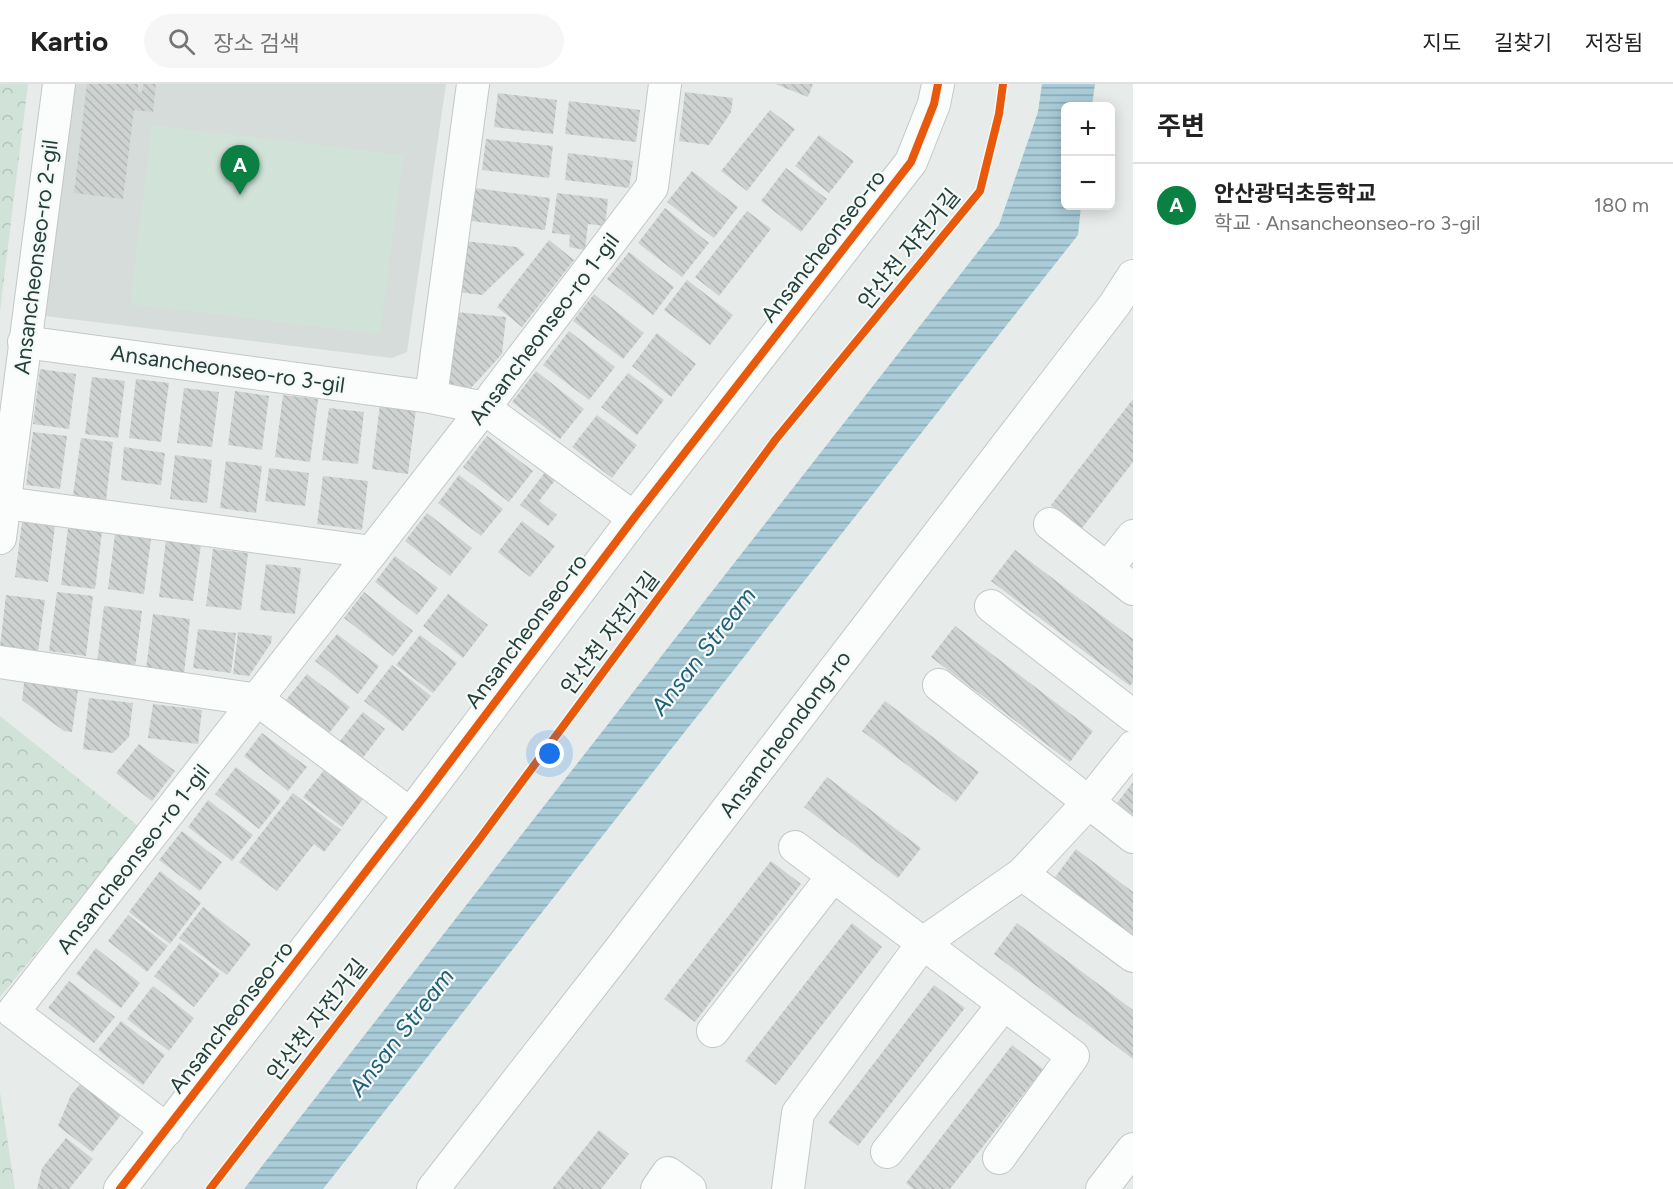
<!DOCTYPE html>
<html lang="ko">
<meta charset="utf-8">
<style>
body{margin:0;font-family:Figtree,"Noto Sans KR",sans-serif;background:#f6f6f6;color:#222}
.controls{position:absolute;right:18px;top:18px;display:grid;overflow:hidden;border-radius:9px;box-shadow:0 3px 15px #0003}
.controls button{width:54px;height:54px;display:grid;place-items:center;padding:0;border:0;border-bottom:2px solid #e0e0e0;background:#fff;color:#222;font:30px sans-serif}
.you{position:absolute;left:550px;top:670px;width:21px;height:21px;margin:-15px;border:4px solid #fff;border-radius:50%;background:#1a73e8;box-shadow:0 0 0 9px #1a73e833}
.badge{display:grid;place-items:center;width:39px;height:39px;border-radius:50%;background:#0b8043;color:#fff;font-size:20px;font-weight:700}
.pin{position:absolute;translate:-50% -50px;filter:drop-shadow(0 2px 3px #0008)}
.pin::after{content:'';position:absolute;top:32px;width:21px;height:18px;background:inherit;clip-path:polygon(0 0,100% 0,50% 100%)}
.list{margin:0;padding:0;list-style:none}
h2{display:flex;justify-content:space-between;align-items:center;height:78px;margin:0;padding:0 24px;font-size:26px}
h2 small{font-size:20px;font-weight:400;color:#767676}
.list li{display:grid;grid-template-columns:39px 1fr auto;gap:18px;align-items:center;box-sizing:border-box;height:84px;padding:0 24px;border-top:2px solid #e0e0e0}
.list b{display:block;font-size:22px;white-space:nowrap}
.list p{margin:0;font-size:20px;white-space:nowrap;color:#767676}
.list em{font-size:20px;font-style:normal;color:#767676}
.icon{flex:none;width:33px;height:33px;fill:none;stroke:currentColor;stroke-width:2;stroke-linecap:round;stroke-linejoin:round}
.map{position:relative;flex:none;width:1133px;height:1105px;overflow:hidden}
header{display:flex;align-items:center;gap:36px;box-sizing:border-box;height:84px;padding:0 30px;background:#fff;border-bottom:2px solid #e0e0e0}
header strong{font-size:28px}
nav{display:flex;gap:33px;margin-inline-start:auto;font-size:21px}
.search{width:420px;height:54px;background:#f6f6f6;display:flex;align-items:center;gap:15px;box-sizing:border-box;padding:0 21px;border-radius:33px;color:#767676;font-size:22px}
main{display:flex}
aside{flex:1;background:#fff}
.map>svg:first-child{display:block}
</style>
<header>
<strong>Kartio</strong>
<div class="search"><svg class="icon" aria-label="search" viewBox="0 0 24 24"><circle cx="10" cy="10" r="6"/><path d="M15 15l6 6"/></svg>장소 검색</div>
<nav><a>지도</a><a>길찾기</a><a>저장됨</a></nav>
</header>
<main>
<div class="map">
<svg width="1133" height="1105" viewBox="0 0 1133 1105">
<defs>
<pattern id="forest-crowns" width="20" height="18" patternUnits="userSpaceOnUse" patternTransform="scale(1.5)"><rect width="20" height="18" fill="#d1e3d8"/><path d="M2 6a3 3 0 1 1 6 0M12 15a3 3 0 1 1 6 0" fill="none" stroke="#b3c4ba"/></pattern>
<pattern id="water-rules" width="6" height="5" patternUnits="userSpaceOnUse" patternTransform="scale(1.5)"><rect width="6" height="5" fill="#a9ccd8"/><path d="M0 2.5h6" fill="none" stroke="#89a7b0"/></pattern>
<pattern id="building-back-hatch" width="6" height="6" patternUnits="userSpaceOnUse" patternTransform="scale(1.5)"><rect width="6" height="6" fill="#ced2d1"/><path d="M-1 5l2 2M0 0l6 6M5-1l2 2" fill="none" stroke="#b1b5b4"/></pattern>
</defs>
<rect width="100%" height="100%" fill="#e7ebe9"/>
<polygon fill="#d5dcda" points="66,0 446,0 407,268 392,274 37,231"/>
<g fill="url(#forest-crowns)">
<polygon points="0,0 28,0 0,227"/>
<polygon points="0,632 139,743 0,913"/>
<polygon points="0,1008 15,1105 0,1105"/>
</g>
<polygon fill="#d1e3d8" points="152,41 403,71 380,250 130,220"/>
<polygon fill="url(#water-rules)" points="1042,0 1095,0 1092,22 1066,22 1066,122 1081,122 1078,151 323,1105 244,1105 999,141 1038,28"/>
<g fill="url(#building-back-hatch)">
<polygon points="87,0 138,0 138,8 142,8 143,0 156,0 153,28 134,26 123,115 74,109"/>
<polygon points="775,0 813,0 808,13"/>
<polygon points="685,8 733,14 731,28 709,61 679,57"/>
<polygon points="498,9 557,16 553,50 494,43"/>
<polygon points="569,17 640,26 636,58 565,50"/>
<polygon points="770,26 795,45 747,107 721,87"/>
<polygon points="819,51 854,77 829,109 795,82"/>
<polygon points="486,55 553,62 549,94 482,86"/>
<polygon points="568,69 633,77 629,104 565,96"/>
<polygon points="786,84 827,115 801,148 761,117"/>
<polygon points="692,87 738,123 714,154 667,118"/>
<polygon points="475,104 550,114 545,146 471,137"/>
<polygon points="557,109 608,115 605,142 588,140 585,166 569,163 570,151 552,149"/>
<polygon points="665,124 709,159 682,193 638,159"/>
<polygon points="747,127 771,145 719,212 695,193"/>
<polygon points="549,156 574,176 522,243 497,223"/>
<polygon points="464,157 517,163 525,170 482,211 457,208"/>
<polygon points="629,168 674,203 653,231 607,195"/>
<polygon points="687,196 733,231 710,261 664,226"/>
<polygon points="594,210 644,249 623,275 573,237"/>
<polygon points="456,228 506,233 502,270 471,304 446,301"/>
<polygon points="569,247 615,283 589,316 543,281"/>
<polygon points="657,249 696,280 671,313 632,282"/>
<polygon points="40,285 76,290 69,345 33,340"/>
<polygon points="536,287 584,325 560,355 512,318"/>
<polygon points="628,289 664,316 637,351 601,323"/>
<polygon points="92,293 125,297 118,354 85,350"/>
<polygon points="136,295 169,299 161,358 129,354"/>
<polygon points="184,304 219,308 212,363 177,359"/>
<polygon points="235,307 269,312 262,366 228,361"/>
<polygon points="283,311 318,315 310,378 275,373"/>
<polygon points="1133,315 1133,378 1082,444 1051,421"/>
<polygon points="380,320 416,325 408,390 372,385"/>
<polygon points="329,324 364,328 358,380 322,376"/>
<polygon points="597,331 637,361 612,394 572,363"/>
<polygon points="33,348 67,352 60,405 26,401"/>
<polygon points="487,352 533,387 509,418 463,383"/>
<polygon points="81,354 113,358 106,416 73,411"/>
<polygon points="124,363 165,369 161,401 121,396"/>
<polygon points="175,371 212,376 207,419 170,415"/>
<polygon points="226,377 262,382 256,429 220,424"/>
<polygon points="269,384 309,389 305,422 265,417"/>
<polygon points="546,387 556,395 539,417 557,431 548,442 520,421"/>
<polygon points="459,391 503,425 481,452 438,419"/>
<polygon points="323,392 368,397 362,446 317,440"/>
<polygon points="427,429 472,464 450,492 405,457"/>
<polygon points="522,437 555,462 530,493 498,468"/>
<polygon points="22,438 55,442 48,498 15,493"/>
<polygon points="68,444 102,448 95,505 61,501"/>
<polygon points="115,450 151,455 144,510 108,505"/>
<polygon points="166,456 201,460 193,517 159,513"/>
<polygon points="213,465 248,469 241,526 206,522"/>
<polygon points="1015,466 1133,555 1133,598 1130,602 991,497"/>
<polygon points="395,472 438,504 417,531 375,498"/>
<polygon points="266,480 301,484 295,530 260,526"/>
<polygon points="57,508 93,512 86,572 49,567"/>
<polygon points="364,508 413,547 393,572 344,534"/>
<polygon points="448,510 488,541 463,574 423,542"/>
<polygon points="6,511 45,516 38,568 0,563"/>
<polygon points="104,522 142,527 135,584 97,579"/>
<polygon points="153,530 190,535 184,590 146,585"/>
<polygon points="955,542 1093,647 1070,678 931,573"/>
<polygon points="198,545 236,549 231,589 193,584"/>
<polygon points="238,548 272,552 271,559 249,592 233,590"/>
<polygon points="337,550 379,582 358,610 315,577"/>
<polygon points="420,551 457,579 433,609 396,581"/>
<polygon points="392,581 431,612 403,647 364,617"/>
<polygon points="307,590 350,623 329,649 286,616"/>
<polygon points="25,592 79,599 72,648 64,647 22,616"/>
<polygon points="89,614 133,619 129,653 113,669 83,665"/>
<polygon points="885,617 979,688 956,718 862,647"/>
<polygon points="153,620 202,626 198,660 148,654"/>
<polygon points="363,628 385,645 358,680 336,662"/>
<polygon points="262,649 307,683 288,707 244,672"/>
<polygon points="139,660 175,687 152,717 116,689"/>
<polygon points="328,681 366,711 342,743 303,713"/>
<polygon points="236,683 281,717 259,745 215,710"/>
<polygon points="827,693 921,764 898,794 804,723"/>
<polygon points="1133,698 1133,732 1117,719"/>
<polygon points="293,709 341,746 324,768 314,760 277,807 239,778"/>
<polygon points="208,716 253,751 232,777 188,743"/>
<polygon points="182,747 222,778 200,807 159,776"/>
<polygon points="1076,765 1133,808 1133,856 1053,796"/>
<polygon points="771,777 801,800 695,938 664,915"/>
<polygon points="160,787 201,819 170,860 129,828"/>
<polygon points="203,823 251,860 227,891 179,854"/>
<polygon points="128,831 168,862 147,888 108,857"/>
<polygon points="852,839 882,863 776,1001 745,977"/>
<polygon points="1017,839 1133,926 1133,975 994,870"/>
<polygon points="180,859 220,890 194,923 154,892"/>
<polygon points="96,864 140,899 121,924 76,890"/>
<polygon points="69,897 115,933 94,959 48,924"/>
<polygon points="934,901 965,924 858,1062 828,1039"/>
<polygon points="153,902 194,934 169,967 127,935"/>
<polygon points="121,937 165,971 143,1001 98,966"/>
<polygon points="1012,961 1043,985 950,1105 913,1105 906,1099"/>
<polygon points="80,1000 121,1031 92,1068 58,1042 71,1011"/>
<polygon points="599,1046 629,1070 601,1105 552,1105"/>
<polygon points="66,1054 93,1075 69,1105 37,1105 42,1084"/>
</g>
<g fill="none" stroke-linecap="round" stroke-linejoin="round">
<defs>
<g id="minor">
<polyline points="24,258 431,313 484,324 634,434"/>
<polyline points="431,313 473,0"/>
<polyline points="5,419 372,468"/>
<polyline points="1050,440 1133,505"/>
<polyline points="0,454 59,0"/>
<polyline points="1107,485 1133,452"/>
<polyline points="991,522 1133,632"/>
<polyline points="0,578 258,616 410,730"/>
<polyline points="939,601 1133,753"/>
<polyline points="795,763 1073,972 999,1074"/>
<polyline points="1022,790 1133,872"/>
<polyline points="713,947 833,792"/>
<polyline points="167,1046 13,928 484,324 652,103 665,0"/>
<polyline points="887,1068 1004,920"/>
<polyline points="120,1105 422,715 634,434 911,78 934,20 938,0"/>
<polyline points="433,1105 621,864 1115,220 1133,192"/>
<polyline points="657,1105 668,1089 690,1105"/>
<polyline points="788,1105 798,1029 923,859 1022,790 1089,718 1133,663"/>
<polyline points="1102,1105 1133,1065"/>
</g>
</defs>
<use href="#minor" stroke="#c4c8c6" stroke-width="34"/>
<use href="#minor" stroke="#fbfcfc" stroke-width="32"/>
<defs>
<g id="cycleway">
<polyline points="120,1105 422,715 634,434 911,78 934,20 938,0"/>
<polyline points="210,1105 478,757 776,355 980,107 999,30 1003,0"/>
</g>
</defs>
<use href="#cycleway" stroke="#f5faf8" stroke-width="11"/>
<use href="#cycleway" stroke="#e8590c" stroke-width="8"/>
</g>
<g text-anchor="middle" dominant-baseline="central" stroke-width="4.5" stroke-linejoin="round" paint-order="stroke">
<g font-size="22" fill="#243f3a" stroke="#f5faf8">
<text transform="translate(823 162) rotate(-52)">Ansancheonseo-ro</text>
<text transform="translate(909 165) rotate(-51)">안산천 자전거길</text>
<text transform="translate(36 173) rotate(-83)">Ansancheonseo-ro 2-gil</text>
<text transform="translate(544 245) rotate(-53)">Ansancheonseo-ro 1-gil</text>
<text transform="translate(228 285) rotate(8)">Ansancheonseo-ro 3-gil</text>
<text transform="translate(526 547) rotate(-53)">Ansancheonseo-ro</text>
<text transform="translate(610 549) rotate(-53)">안산천 자전거길</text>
<text transform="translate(785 650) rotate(-53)">Ansancheondong-ro</text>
<text transform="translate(133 775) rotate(-52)">Ansancheonseo-ro 1-gil</text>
<text transform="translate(231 933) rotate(-52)">Ansancheonseo-ro</text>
<text transform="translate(317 936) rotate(-52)">안산천 자전거길</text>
</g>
<g font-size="24" font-style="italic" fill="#206079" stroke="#f5faf8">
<text transform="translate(703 567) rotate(-52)">Ansan Stream</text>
<text transform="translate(401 948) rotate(-52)">Ansan Stream</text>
</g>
</g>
</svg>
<div class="controls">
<button>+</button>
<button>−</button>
</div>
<div class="you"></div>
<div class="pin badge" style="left:240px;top:111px">A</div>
</div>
<aside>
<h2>주변<small></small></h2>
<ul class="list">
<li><span class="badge">A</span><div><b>안산광덕초등학교</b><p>학교 · Ansancheonseo-ro 3-gil</p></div><em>180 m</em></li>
</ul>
</aside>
</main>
